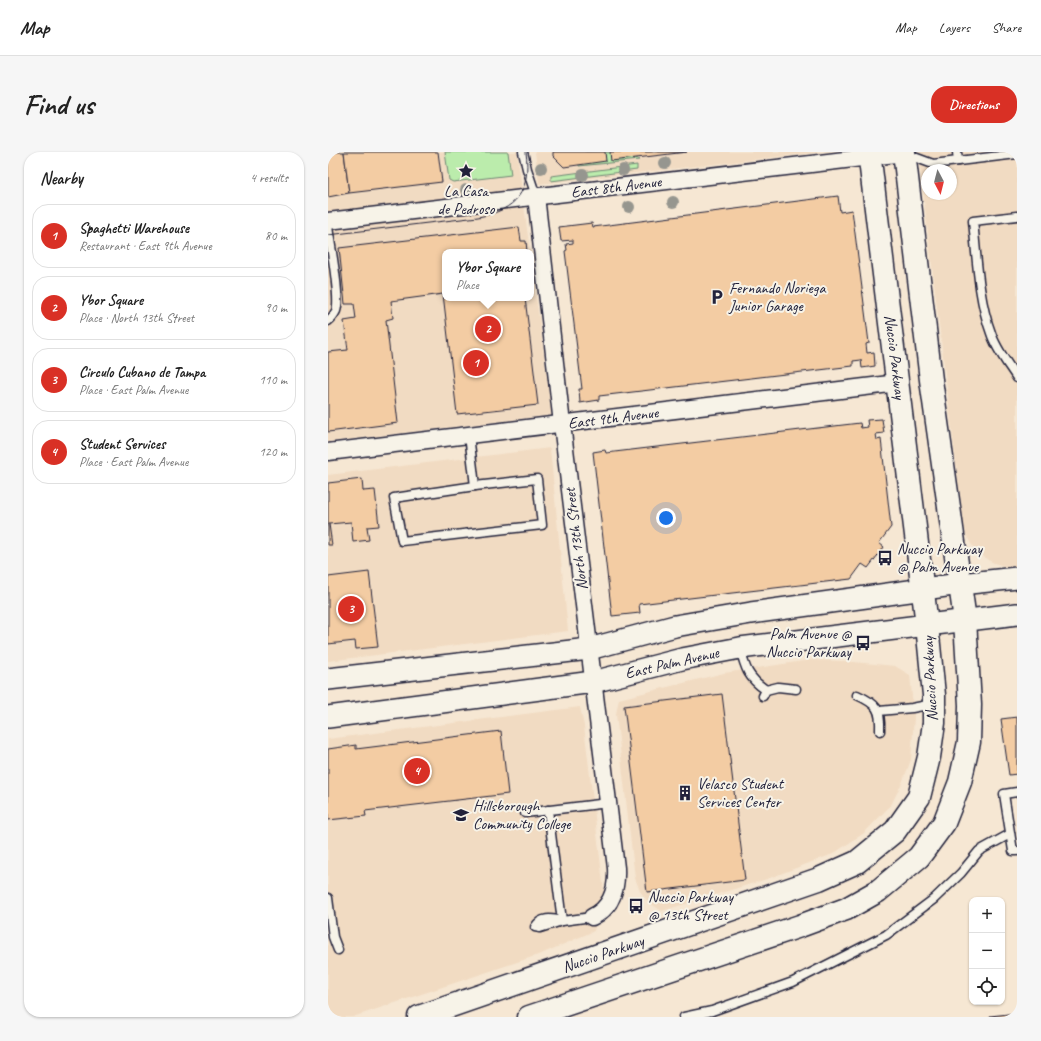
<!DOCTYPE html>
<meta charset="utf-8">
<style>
body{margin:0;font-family:Caveat,sans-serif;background:#f6f6f6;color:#222}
.controls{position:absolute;right:12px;bottom:12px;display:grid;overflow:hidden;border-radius:8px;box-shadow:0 1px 3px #0004}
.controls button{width:36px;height:36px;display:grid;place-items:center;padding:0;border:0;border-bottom:1px solid #e0e0e0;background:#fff;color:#222;font:20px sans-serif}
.compass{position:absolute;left:593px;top:12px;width:36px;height:36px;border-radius:50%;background:#fff;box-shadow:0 1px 3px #0004;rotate:173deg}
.you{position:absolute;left:338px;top:366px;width:14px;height:14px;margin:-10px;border:3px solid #fff;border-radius:50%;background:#1a73e8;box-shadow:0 0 0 6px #1a73e833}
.badge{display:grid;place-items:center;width:26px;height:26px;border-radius:50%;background:#d93025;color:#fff;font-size:13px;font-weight:700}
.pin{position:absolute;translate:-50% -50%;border:2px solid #fff;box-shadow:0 1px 4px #0006}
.popup{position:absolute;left:114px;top:97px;width:92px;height:52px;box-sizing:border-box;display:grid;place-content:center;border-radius:8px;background:#fff;filter:drop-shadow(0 1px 3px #0005);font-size:13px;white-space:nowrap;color:#767676}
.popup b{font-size:15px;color:#222}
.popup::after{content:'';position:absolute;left:50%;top:100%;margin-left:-8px;border:8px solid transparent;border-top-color:#fff}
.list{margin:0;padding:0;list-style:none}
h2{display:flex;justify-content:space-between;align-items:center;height:52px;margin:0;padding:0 16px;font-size:17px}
h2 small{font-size:13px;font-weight:400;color:#767676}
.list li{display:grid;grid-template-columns:26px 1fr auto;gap:12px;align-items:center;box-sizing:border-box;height:64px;margin:0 8px 8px;padding:0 8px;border:1px solid #e0e0e0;border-radius:16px}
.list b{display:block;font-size:15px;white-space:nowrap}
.list p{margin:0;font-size:13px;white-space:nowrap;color:#767676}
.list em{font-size:13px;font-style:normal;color:#767676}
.icon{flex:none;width:22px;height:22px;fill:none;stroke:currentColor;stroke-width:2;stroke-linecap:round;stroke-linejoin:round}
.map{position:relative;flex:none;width:689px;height:865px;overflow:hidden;border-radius:16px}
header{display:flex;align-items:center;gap:24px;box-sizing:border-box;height:56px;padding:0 20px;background:#fff;border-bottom:1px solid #e0e0e0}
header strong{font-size:19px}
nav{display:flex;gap:22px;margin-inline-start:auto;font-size:14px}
.intro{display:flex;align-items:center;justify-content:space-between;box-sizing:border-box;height:96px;padding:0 24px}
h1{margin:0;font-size:28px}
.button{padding:10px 18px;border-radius:16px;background:#d93025;color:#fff;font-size:14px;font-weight:700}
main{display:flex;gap:24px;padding:0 24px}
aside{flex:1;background:#fff;border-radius:16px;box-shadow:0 1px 3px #0004}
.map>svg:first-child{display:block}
</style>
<header>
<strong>Map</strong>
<nav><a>Map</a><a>Layers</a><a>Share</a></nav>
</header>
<div class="intro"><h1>Find us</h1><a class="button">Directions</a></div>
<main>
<aside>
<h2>Nearby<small>4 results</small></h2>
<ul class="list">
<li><span class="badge">1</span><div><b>Spaghetti Warehouse</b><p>Restaurant · East 9th Avenue</p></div><em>80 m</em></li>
<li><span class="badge">2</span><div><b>Ybor Square</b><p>Place · North 13th Street</p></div><em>90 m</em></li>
<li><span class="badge">3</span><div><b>Circulo Cubano de Tampa</b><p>Place · East Palm Avenue</p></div><em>110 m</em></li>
<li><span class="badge">4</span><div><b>Student Services</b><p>Place · East Palm Avenue</p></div><em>120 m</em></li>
</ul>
</aside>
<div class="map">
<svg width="689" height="865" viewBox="0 0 689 865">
<rect width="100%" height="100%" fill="#f6e7d3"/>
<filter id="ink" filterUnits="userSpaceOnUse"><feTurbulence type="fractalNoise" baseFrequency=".025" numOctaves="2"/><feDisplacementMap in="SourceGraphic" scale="8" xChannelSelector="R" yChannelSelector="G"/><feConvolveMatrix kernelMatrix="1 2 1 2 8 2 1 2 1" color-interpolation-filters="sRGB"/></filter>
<g filter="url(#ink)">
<g fill="#f1dbc2" fill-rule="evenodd">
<polygon points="0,0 189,0 202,100 117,100 117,146 203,146 203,107 224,263 0,290"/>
<polygon points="207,0 495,0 211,32"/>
<path d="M590 0H689V415L676 414 666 411 660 408 650 400 643 392 638 382 635 369ZM599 18H623V42H599Z"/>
<polygon points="222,296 240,479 0,509 0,323"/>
<polygon points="482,508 515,509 567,514 582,523 586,565 583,608 574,631 563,653 536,681 505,702 439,727 334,759 320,750 312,739 307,726 288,562 291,547 396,521"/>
<polygon points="252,555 256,574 276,739 266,779 213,802 25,865 0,865 0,587"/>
</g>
<g fill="#bbecac" stroke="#6e8774">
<polygon points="117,0 180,0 183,23 125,30 121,28"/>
<path d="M257 0C271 0 302 0 311 8L251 14 250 8Z"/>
<polygon points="309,13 309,18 223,29 223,24"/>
</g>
<g fill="#f3cca3" stroke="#22223b">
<polygon points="0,0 16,0 21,41 0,45"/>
<polygon points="16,0 110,0 114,30 21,41"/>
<polygon points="225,0 277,0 278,9 236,15 225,4"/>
<polygon points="282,0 359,0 283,9"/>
<polygon points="510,44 512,60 524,58 541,191 538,192 539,201 546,200 547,214 534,216 533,208 525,209 525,214 271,244 271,248 252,251 251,237 254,237 237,99 239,98 238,92 245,91 245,88 233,89 231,75 264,71 265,75"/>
<polygon points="191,75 193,89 198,89 199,100 117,100 117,146 197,146 210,253 129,262 115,142 63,149 65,166 58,168 70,271 0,280 0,200 20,198 16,169 28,167 26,152 17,152 11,96"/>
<polygon points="554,267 556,281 548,282 549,288 553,287 563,375 551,391 556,395 540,416 534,412 523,427 311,452 312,461 284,464 265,300 277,298 278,301 532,271 533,276 540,275 539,268"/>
<polygon points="34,327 35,339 47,338 51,374 39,375 41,388 25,390 23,370 1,372 4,393 0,393 0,331"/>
<polygon points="41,420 50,495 28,497 27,489 0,492 0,425"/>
<polygon points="394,542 417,728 319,740 296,554"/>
<polygon points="689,565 689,622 681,623 673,567"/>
<polygon points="173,579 180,642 37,659 38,664 0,668 0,597 28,593 28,597"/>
<polygon points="689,861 689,865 662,865 662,864"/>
</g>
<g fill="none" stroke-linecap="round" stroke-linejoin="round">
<defs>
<g id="service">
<polyline points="195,0 199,17 208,44"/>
<polyline points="629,0 630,9"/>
<polyline points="578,2 605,12 689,2"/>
<path d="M689 64 645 69C649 106 650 146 663 181 668 197 680 212 689 226"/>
<path d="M0 74C2 92 13 145 8 159 6 163 4 166 0 169"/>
<polyline points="141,283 147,334"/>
<polygon points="209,327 214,373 74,389 66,346 147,334"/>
<path d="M412 496C417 516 420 526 438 538"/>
<path d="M529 543C549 552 553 557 552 579"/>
<polyline points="435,544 438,538 450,535 468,537"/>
<polyline points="551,559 584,556 605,552"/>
<polyline points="689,640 676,642 685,699 689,699"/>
<polyline points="220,658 234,769"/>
<polyline points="197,661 280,651"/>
<polyline points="0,746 5,785 10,798"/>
<path d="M234 769C223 766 213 765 207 775L212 776 234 769 264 765"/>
<polyline points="356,865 384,859 465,830 558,783 606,747 633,721 651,699 682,682"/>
</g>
<g id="minor">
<path d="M208 44 234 272 288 716C289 736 284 756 264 765"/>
<polyline points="0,69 576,1"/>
<polyline points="0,300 570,231"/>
</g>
<g id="tertiary">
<polyline points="0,527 261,497 347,474 423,461 632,432 689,426"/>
<polyline points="0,565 265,530 354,507 412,496 689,462"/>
</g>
<g id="secondary">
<polyline points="91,865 491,727 529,710 567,679 591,645 601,605 606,571 606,543 599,473 541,0"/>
<polyline points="201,865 472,774 518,757 550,739 591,705 616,671 632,630 641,590 642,553 637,468 603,228 576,0"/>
</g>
</defs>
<use href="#service" stroke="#22223b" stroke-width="11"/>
<use href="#minor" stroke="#22223b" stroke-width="19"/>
<use href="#tertiary" stroke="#22223b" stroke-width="24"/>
<use href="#secondary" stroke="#22223b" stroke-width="25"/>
<use href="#service" stroke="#f7f3e8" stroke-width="8"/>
<use href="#minor" stroke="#f7f3e8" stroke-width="16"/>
<use href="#tertiary" stroke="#f7f3e8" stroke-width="21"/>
<use href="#secondary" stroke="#f7f3e8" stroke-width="22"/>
<path stroke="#22223b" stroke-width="1" d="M0 83 150 65C189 58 203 39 198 0"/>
</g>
<g fill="#96968f">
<circle cx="337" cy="11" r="6"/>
<circle cx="213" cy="16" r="6"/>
<circle cx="295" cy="18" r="6"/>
<circle cx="255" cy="23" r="6"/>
<circle cx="138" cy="38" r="6"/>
<circle cx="345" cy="50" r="6"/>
<circle cx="301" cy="55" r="6"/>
</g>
</g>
<defs>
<symbol id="sight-bare" viewBox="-9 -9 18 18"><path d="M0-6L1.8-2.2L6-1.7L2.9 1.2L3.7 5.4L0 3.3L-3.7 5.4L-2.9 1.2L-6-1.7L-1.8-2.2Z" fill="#22223b" stroke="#f7f3e8" stroke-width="2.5" paint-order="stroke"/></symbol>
<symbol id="parking-bare" viewBox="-9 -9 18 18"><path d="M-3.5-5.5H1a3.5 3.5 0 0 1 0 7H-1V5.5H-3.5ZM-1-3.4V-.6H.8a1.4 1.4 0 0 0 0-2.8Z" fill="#22223b" stroke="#f7f3e8" stroke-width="2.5" paint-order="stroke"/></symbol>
<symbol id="bus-bare" viewBox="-9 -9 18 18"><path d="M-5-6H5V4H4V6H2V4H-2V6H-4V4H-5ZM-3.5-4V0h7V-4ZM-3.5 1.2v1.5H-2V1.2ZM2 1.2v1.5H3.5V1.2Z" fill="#22223b" stroke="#f7f3e8" stroke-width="2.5" paint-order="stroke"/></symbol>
<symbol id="building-bare" viewBox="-9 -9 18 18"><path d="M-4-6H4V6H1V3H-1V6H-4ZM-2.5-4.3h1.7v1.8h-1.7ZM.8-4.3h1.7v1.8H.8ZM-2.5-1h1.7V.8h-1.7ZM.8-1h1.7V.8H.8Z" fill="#22223b" stroke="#f7f3e8" stroke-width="2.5" paint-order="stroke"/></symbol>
<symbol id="university-bare" viewBox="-9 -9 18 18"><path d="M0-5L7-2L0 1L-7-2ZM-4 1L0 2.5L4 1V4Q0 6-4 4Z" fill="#22223b" stroke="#f7f3e8" stroke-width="2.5" paint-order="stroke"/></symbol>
</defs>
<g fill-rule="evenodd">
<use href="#sight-bare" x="127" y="8" width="22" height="22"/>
<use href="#parking-bare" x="378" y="134" width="22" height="22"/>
<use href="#bus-bare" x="546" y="395" width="22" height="22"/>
<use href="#bus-bare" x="524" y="480" width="22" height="22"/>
<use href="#building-bare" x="346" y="630" width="22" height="22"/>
<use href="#university-bare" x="122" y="652" width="22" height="22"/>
<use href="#bus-bare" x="297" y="743" width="22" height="22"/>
</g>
<g text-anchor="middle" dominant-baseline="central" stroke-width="4" stroke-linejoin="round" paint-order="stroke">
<g font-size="16" fill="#22223b" stroke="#f7f3e8">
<text transform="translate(288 35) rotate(-7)">East 8th Avenue</text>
<text transform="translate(567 205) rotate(83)">Nuccio Parkway</text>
<text transform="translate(285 266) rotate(-7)">East 9th Avenue</text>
<text transform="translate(248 387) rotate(-97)">North 13th Street</text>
<text transform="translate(344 511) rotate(-13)">East Palm Avenue</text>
<text transform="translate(602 527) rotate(-93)">Nuccio Parkway</text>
<text transform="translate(275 802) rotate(-19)">Nuccio Parkway</text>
</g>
<g font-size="16" fill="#22223b" stroke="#f7f3e8" text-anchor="start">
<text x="138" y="39" text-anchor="middle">La Casa<tspan x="138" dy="18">de Pedroso</tspan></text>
<text x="401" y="136">Fernando Noriega<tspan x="401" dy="18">Junior Garage</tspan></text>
<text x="569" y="397">Nuccio Parkway<tspan x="569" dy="18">@ Palm Avenue</tspan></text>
<text x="523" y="482" text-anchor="end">Palm Avenue @<tspan x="523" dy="18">Nuccio Parkway</tspan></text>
<text x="369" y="632">Velasco Student<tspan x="369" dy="18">Services Center</tspan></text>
<text x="145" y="654">Hillsborough<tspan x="145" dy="18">Community College</tspan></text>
<text x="320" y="745">Nuccio Parkway<tspan x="320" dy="18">@ 13th Street</tspan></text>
</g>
</g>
</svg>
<div class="controls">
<button>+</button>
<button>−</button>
<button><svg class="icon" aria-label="locate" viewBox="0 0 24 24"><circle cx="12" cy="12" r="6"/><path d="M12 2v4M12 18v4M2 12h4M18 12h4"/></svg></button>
</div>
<svg class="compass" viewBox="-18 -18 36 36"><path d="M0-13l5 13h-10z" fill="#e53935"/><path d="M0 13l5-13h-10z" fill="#767676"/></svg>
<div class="you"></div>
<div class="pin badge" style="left:148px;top:211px">1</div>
<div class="pin badge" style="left:160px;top:177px">2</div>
<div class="popup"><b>Ybor Square</b>Place</div>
<div class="pin badge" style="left:23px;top:457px">3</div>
<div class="pin badge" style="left:89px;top:619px">4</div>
</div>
</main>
